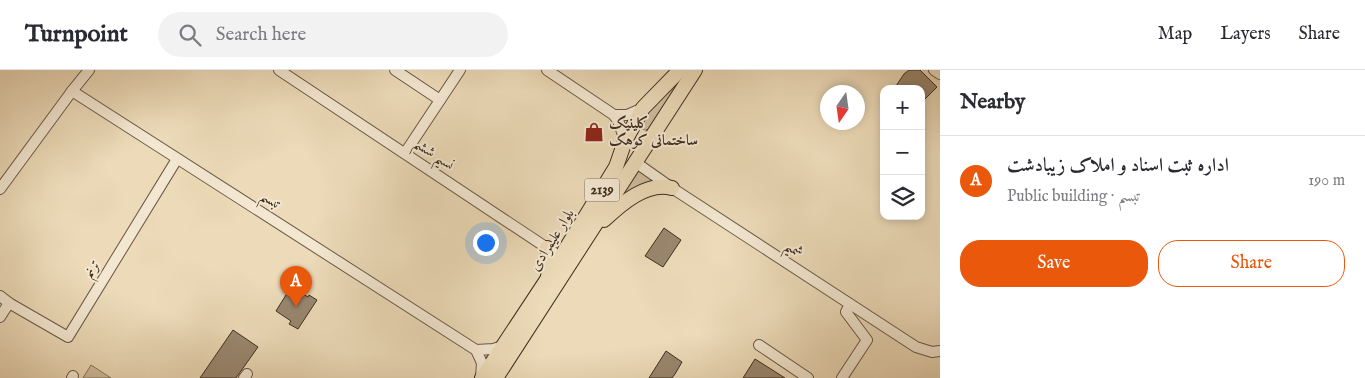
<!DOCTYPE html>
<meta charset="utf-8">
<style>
body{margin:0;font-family:"IM FELL English",Amiri,serif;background:#f2f2f3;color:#2b2b33}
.controls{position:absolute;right:15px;top:15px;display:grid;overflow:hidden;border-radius:10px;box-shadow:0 2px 8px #0003}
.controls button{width:45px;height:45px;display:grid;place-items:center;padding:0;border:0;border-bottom:1px solid #e1e1e2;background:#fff;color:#2b2b33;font:25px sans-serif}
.compass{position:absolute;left:820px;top:15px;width:45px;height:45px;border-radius:50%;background:#fff;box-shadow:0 2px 8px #0003;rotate:193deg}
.you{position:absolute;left:485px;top:172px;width:18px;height:18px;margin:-12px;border:4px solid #fff;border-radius:50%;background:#1a73e8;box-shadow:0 0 0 8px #1a73e833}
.badge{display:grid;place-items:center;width:32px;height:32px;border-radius:50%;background:#ea580c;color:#fff;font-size:16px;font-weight:700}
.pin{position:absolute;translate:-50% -41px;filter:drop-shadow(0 1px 2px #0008)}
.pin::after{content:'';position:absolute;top:26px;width:18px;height:15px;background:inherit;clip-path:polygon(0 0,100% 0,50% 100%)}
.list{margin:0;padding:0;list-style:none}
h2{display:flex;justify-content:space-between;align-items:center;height:65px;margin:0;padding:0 20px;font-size:21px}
h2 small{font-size:16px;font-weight:400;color:#7c7c81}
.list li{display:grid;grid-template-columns:32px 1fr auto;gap:15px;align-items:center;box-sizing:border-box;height:90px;padding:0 20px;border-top:1px solid #e1e1e2}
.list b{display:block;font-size:19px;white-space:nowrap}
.list p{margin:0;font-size:16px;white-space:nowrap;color:#7c7c81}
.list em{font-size:16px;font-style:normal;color:#7c7c81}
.actions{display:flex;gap:10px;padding:15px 20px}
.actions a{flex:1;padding:11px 0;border:1px solid #ea580c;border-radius:20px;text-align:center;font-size:18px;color:#ea580c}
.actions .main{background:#ea580c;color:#fff}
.icon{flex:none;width:28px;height:28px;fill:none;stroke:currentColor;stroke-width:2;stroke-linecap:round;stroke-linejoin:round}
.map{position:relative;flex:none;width:940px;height:308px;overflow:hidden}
header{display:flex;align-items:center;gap:30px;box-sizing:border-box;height:70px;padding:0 25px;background:#fff;border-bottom:1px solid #e1e1e2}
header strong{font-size:24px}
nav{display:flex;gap:28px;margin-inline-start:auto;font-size:18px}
.search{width:350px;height:45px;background:#f2f2f3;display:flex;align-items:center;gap:12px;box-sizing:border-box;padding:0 18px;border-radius:28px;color:#7c7c81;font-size:19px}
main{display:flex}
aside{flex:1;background:#fff}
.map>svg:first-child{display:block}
</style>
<header>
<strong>Turnpoint</strong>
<div class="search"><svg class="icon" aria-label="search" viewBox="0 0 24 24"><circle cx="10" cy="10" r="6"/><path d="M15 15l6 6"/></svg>Search here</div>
<nav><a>Map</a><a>Layers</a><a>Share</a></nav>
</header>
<main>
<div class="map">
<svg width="940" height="308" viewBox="0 0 940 308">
<rect width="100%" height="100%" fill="#ecdab8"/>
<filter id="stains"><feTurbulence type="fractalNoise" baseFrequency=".004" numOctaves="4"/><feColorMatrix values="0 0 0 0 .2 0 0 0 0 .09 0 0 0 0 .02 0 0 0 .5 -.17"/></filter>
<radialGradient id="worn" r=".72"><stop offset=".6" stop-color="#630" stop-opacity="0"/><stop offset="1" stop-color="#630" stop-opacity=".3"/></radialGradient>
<g fill="#cfbd9e" stroke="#87765e">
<polygon points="682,10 651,58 646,60 641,59 638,55 640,44 665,26"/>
<polygon points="636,99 655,111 619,131"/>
<polygon points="91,295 111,308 83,308"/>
</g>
<g fill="#99876f" stroke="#3f2e1f">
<polygon points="909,0 920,0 937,17 921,33 921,19 894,19 904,4"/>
<polygon points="664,158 681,170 663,197 645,186"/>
<polygon points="291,217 308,227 309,225 317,230 298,259 289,254 291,251 276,241"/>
<polygon points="233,260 258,277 236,308 200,308"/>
<polygon points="666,281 682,292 675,304 672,308 649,308"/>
<polygon points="755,289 785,308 743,308"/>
</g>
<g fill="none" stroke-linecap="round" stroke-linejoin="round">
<defs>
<g id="minor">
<polyline points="279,0 553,182"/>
<polyline points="395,0 440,30"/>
<polyline points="547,0 614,45 619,53 625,71"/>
<polyline points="934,0 940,4"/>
<polyline points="72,21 476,280 482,293 481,307"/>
<polyline points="614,45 627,45 643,38"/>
<polyline points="405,83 460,0"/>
<polyline points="635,92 672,118 916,277 932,282 940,281"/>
<polyline points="0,119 72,21 89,0"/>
<polyline points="0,226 9,233 68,267 177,89"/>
<polyline points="0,247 9,233"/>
<polyline points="759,275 808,308"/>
<polyline points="476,280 493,279 503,276"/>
<polyline points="72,308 73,306"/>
<polyline points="244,308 247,304"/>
<polyline points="842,308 867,270 846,242 850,234"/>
</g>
<g id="major">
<path d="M604 150C621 134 647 111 672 118"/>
<polyline points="547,178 550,193 548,207"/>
<polyline points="482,308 548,208 616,97 625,71 643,38 680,0"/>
<polyline points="496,308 695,0"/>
</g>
</defs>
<use href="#minor" stroke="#6a5945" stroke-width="12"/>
<use href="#major" stroke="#3f2e1f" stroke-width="16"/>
<use href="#minor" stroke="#f3e7d1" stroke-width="10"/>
<use href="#major" stroke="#ecdab8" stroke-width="14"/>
</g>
<defs>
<symbol id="shop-bare" viewBox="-9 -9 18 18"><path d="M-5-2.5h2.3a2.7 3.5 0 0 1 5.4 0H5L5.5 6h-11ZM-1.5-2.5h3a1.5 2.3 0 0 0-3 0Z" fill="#8f2418" stroke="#f3e7d1" stroke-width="2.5" paint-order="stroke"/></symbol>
</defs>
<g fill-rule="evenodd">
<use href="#shop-bare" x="580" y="48" width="28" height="28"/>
</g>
<g text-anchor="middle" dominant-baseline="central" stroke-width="4" stroke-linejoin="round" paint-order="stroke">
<rect fill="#f3e7d1" stroke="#756654" stroke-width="1" x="584.5" y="108.5" width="35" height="23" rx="4"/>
<g font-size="14" font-weight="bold" fill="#3f2e1f">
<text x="602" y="120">2139</text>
</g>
<g font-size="15" font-weight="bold" fill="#3f2e1f" stroke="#f3e7d1" text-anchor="start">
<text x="609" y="53">کلینیک<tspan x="609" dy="17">ساختمانی کوهک</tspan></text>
</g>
<g font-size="15" fill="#3f2e1f" stroke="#f3e7d1">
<text transform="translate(434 84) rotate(34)">نسیم ششم</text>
<text transform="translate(271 130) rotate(32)">تبسم</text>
<text transform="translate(552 170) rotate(-58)">بلوار علیمرادی</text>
<text transform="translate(794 179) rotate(33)">شمیم</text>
<text transform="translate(92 199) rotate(-58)">ترنم</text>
</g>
</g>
<rect width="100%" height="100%" filter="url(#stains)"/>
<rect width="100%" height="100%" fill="url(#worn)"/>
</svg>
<div class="controls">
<button>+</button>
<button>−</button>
<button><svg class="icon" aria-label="layers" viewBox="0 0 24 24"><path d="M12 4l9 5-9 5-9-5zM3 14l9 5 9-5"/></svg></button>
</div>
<svg class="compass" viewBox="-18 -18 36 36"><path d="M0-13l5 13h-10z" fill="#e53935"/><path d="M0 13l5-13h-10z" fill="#7c7c81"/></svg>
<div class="you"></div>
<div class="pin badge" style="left:296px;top:237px">A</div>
</div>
<aside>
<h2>Nearby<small></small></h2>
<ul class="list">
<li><span class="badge">A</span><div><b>اداره ثبت اسناد و املاک زیبادشت</b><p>Public building · تبسم</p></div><em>190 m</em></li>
</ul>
<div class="actions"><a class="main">Save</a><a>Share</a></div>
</aside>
</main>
